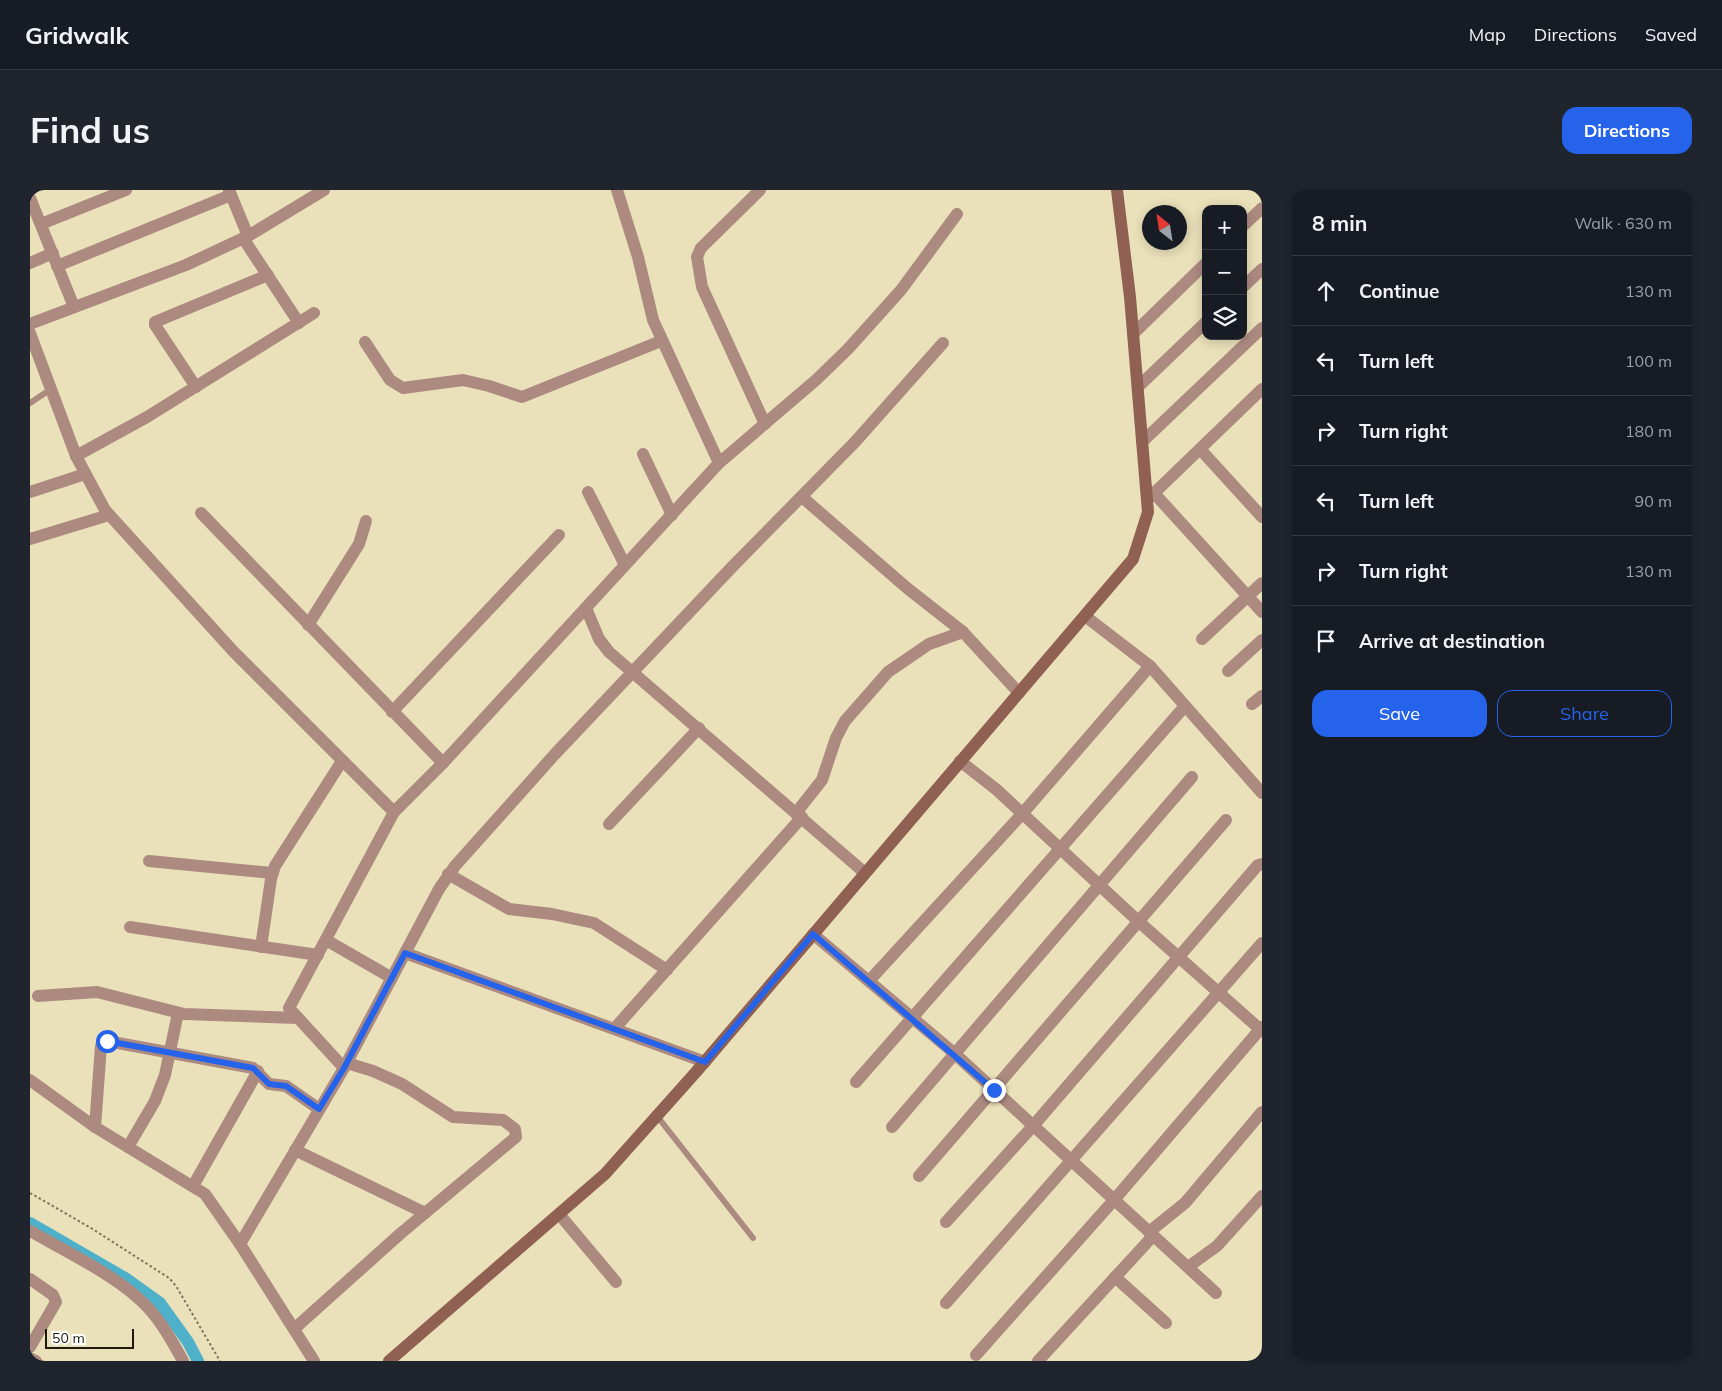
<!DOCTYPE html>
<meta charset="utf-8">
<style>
body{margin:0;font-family:Mulish,sans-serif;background:#20242c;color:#f1f3f6}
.controls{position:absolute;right:15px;top:15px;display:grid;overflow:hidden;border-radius:10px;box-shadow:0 2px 12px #0003}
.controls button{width:45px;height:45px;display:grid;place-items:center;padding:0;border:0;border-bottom:1px solid #363941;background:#171b24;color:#f1f3f6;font:25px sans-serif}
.compass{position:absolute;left:1112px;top:15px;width:45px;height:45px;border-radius:50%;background:#171b24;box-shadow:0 2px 12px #0003;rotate:330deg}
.scale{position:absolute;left:15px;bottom:12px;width:89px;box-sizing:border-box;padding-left:5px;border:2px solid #1d1a0b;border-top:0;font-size:14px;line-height:18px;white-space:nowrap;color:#1d1a0b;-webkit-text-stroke:4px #fff;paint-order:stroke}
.stop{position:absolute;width:15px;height:15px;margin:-11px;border:4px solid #2563eb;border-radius:50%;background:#fff}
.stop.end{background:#2563eb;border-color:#fff;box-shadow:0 1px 5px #0008}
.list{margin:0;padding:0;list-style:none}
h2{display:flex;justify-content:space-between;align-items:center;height:65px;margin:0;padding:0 20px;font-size:21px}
h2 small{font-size:16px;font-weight:400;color:#9ea1a6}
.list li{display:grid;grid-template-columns:32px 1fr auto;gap:15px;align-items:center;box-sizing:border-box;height:70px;padding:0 20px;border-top:1px solid #363941}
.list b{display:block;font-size:19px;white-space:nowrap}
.list em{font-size:16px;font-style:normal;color:#9ea1a6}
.actions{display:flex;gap:10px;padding:15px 20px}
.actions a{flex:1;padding:11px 0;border:1px solid #2563eb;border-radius:15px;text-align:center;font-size:18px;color:#2563eb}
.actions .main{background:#2563eb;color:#fff}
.icon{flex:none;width:28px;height:28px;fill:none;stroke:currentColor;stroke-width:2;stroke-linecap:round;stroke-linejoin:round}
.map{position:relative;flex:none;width:1232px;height:1171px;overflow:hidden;border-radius:15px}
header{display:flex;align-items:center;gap:30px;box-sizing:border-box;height:70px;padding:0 25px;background:#171b24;border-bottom:1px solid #363941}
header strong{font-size:24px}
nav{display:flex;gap:28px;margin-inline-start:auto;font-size:18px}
.intro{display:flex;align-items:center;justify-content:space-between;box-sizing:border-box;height:120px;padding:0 30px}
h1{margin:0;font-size:35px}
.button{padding:12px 22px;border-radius:15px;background:#2563eb;color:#fff;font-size:18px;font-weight:700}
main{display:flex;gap:30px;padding:0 30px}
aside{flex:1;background:#171b24;border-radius:15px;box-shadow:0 2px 12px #0003}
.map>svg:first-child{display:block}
</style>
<header>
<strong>Gridwalk</strong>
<nav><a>Map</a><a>Directions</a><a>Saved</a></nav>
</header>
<div class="intro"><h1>Find us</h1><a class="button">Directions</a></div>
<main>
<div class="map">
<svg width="1232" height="1171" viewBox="0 0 1232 1171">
<rect width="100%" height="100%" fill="#eae1ba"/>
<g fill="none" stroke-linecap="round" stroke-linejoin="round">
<polyline stroke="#4fb1c9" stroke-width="12" points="0,1033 95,1088 130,1113 158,1152 168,1171"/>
<polyline stroke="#7c765c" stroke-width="2" stroke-dasharray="2.5 2.5" stroke-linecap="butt" points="0,1003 61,1038 139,1088 146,1096 190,1171"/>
<g stroke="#ac8a80" stroke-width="6">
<polyline points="0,213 21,199"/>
<polyline points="627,926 723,1048"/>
</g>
<g stroke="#ac8a80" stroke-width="12">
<polyline points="199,0 218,46"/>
<polyline points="587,0 608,67 623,130 689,273"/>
<polyline points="730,0 671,58 667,67 672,97 735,234"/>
<polyline points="0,8 44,117"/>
<polyline points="11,34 96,0"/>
<polyline points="1213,36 1232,18"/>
<polyline points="213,48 269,133"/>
<polyline points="0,73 23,63"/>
<polyline points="27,76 201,5"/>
<polyline points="1213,97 1232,79"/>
<polyline points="0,134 156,75 218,46 294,0"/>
<polyline points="0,143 46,266 75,320 203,461 364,622"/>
<polyline points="1103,144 1176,73"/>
<polyline points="335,152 360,190 373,198 433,190 459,196 492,207 631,151"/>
<polyline points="166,197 125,135 125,132 238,85"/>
<polyline points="1108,197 1176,132"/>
<polyline points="1112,252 1232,138"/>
<polyline points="1170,259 1232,327"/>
<polyline points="613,264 642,325"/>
<polyline points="46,266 117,227 284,123"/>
<polyline points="0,302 55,284"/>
<polyline points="558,302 595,375"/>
<polyline points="1124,303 1232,422"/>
<polyline points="772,307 877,398 933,442 989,503"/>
<polyline points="1119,308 1232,199"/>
<polyline points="171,323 413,573"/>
<polyline points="0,349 79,325"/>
<polyline points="556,418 569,449 579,462 835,683"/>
<polyline points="1055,426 1120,476 1232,603"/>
<polyline points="278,435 329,354 336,331"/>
<polyline points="1172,449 1232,393"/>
<polyline points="1198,481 1232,450"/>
<polyline points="1222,514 1232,506"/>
<polyline points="362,522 529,345"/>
<polyline points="930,571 967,600 1108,731 1232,841"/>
<polyline points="766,623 792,590 806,548 815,531 858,482 899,454 933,442"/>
<polyline points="579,634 669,538"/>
<polyline points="119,671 242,683"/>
<polyline points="418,684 479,719 522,724 564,733 637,780"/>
<polyline points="100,737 288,765"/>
<polyline points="783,744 924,863 1186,1103"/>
<polyline points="296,750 362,788"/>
<polyline points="231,757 241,689 245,676 312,571"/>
<polyline points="375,763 675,872"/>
<polyline points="839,791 992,624 1120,476"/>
<polyline points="8,806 67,802 154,824 268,828"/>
<polyline points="585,838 772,627"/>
<polyline points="314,878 409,699 425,676 525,564 703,376 825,252 913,153"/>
<polyline points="0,890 65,937 175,1004 210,1054"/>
<polyline points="826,892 1155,516"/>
<polyline points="65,937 71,856 77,851 223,878 239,894 256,896 289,919"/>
<polyline points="862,937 1162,587"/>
<polyline points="98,957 125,911 135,885 148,823"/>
<polyline points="265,960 395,1023"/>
<polyline points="889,986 1196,630"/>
<polyline points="163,996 228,881"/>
<polyline points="529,1024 586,1092"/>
<polyline points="916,1032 1003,936 1228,675 1232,674"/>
<path d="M0 1041C32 1059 82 1084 108 1108 128 1125 141 1149 153 1171"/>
<polyline points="1119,1042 1155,1013 1232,922"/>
<polyline points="1158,1077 1187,1056 1232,1006"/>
<polyline points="1085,1087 1136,1133"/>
<polyline points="0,1089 23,1105 26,1112 0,1157"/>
<polyline points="916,1113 1232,753"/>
<polyline points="264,1139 370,1044 486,947 485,939 473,930 423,927 372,894 343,881 317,873"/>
<polyline points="946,1165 1084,1010 1232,837"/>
<polyline points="0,1168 6,1171"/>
<polyline points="284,1171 210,1054 314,878 259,818 364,622 413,573 689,273 786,190 818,159 871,100 927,24"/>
<polyline points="1008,1171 1123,1046"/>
</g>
<polyline stroke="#906053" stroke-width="12" points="359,1171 575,984 666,882 1103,369 1118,322 1100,107 1087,0"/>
</g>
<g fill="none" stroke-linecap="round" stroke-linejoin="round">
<polyline stroke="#2563eb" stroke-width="6" points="77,851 223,878 239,894 256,896 289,919 314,878 375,763 675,872 783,744 964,900"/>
</g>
</svg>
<div class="controls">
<button>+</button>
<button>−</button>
<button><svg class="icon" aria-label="layers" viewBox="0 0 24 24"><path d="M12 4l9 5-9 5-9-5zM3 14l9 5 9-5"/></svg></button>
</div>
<svg class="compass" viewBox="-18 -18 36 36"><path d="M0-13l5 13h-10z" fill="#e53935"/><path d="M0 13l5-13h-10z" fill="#9ea1a6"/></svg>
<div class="scale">50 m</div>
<div class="stop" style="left:77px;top:851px"></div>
<div class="stop end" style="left:964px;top:900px"></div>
</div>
<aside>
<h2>8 min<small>Walk · 630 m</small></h2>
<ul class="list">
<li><svg class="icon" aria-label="ahead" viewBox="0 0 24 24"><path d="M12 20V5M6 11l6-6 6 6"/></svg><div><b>Continue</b></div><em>130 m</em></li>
<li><svg class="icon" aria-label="left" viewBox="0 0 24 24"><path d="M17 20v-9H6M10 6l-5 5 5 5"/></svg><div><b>Turn left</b></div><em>100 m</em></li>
<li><svg class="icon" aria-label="right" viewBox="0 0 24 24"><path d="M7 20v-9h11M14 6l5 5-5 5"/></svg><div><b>Turn right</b></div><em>180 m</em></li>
<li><svg class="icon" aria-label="left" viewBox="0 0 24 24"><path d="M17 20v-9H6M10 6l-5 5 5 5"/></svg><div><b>Turn left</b></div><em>90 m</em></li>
<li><svg class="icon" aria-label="right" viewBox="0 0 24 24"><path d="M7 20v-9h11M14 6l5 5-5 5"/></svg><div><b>Turn right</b></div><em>130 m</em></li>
<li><svg class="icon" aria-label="arrive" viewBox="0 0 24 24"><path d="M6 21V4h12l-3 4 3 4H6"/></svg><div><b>Arrive at destination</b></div></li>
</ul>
<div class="actions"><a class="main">Save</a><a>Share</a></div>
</aside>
</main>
